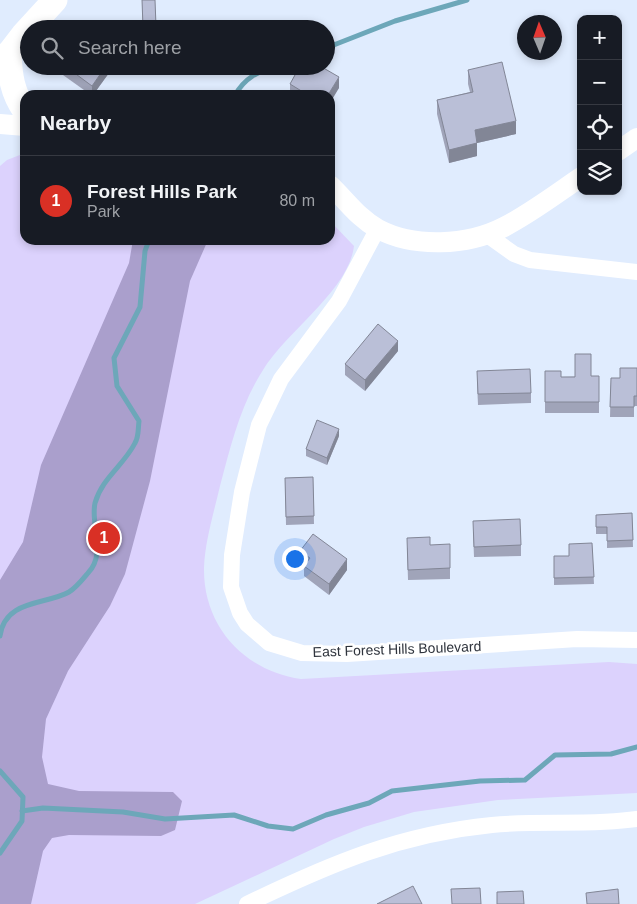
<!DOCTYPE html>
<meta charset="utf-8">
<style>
body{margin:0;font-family:Helvetica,sans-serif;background:#242831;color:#f1f3f6}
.controls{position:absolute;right:15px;top:15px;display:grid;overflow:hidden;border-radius:10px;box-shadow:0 2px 8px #0003}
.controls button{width:45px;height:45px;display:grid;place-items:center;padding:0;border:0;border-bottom:1px solid #363941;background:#171b24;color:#f1f3f6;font:25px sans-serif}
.compass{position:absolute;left:517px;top:15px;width:45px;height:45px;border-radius:50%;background:#171b24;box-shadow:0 2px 8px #0003;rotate:358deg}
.you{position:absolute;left:294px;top:558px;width:18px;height:18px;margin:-12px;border:4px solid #fff;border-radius:50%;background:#1a73e8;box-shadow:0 0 0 8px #1a73e833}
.badge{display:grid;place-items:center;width:32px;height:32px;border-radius:50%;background:#d93025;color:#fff;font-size:16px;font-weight:700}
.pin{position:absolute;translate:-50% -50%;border:2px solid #fff;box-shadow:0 1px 5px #0006}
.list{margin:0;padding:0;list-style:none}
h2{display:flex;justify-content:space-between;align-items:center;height:65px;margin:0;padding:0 20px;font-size:21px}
h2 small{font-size:16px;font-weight:400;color:#9ea1a6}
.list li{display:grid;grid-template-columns:32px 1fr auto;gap:15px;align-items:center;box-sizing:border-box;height:90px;padding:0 20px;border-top:1px solid #363941}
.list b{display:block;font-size:19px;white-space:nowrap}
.list p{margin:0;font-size:16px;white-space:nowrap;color:#9ea1a6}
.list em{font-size:16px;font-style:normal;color:#9ea1a6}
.icon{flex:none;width:28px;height:28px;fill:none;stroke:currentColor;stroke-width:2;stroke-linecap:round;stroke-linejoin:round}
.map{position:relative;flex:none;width:637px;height:904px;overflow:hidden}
.search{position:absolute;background:#171b24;box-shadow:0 2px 8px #0003;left:20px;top:20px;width:315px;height:55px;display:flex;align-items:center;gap:12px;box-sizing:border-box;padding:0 18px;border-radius:28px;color:#9ea1a6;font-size:19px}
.panel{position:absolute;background:#171b24;box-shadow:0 2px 8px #0003;left:20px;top:90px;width:315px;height:155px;border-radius:15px}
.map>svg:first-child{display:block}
</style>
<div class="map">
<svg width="637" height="904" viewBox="0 0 637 904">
<rect width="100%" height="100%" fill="#e0ecfe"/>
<path fill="#dcd2fd" d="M25 153V240H330V221L354 246C349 290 286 332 263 370 240 406 231 445 220 486 214 512 205 541 204 568 203 626 244 671 301 679L609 662 637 664V793L498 800 414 812 364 827 334 839 195 904H0V166L7 160Z"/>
<polygon fill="#aa9fcc" points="133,240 208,240 190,281 150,481 125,574 110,606 68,671 46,719 42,757 48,784 79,791 173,792 182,801 175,830 161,836 69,835 52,838 43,851 31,904 0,904 0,580 23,542 41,465 129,263"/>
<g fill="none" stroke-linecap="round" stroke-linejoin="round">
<g stroke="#6da7b9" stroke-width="5">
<polyline points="326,48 395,21 467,0"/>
<path d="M235 95C245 78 258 71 277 66"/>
<path d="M0 636C5 599 46 605 69 592 76 588 83 579 88 573 107 553 90 525 95 503 102 478 124 465 135 443 139 437 138 428 139 421L117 386 114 358 140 307 145 251 149 240"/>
<polyline points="0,771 23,797 22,821 0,853"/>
<polyline points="22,811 43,808 123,812 165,819 234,815 268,826 293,829 326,815 369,803 392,791 480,781 525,780 555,755 611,754 637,747"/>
</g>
<g stroke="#fff" stroke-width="16">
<polyline points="378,228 339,301 281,379 259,425 242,492 232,555 231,587 240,613 247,624 269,643 302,653 347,654 577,639 637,640"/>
<polyline points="486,234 514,254 530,260 637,272"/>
<path d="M247 904C330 864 400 834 492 825 539 820 591 826 637 819"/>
</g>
<g stroke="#fff" stroke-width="20">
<polyline points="0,124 25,126"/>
<polyline points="618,151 637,138"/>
<path d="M330 185C346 200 358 218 378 229 414 248 467 246 504 227 531 213 556 194 581 177"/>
</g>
<g stroke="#fff" stroke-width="25">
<path d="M9 53C10 76 12 92 25 111"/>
<polyline points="0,65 23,35 55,0"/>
</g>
</g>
<g fill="#a0a4b9">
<polygon points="142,0 155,0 156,29 143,29"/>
<polygon points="56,66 114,66 93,95 91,95 56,70"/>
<polygon points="468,70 516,134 477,143 477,156 449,163 437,114 437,100 470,92 468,84"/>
<polygon points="290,84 339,88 330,95 290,95"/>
<polygon points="398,351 365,391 345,375 345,364"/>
<polygon points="637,368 637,406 634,406 634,417 610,417 611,378 620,378"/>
<polygon points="545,371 561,377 599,376 599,413 545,413"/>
<polygon points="477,382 531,393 531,403 478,405"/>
<polygon points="339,436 327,465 306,456 306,449"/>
<polygon points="313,477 314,524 286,525 285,478"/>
<polygon points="632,513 633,547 607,548 607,534 596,534 596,515"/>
<polygon points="473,532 521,545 521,556 474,557"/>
<polygon points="592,543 594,584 554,585 554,556 569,556"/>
<polygon points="430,545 450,568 450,579 408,580 407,548"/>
<polygon points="300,551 347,570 329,595 304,576 304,566 305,565 300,562"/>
</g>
<g fill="#828696">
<polygon points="106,66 114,66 93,95 92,95 92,86"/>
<polygon points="339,77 339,88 330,103 330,95 328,95"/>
<polygon points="516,121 516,134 477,143 477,156 449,163 449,150 475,130"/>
<polygon points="398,341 398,351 365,391 365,380"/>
<polygon points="339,429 339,436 327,465 327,458"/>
<polygon points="347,559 347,570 329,595 329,584"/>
</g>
<g fill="#babfd7" stroke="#828696">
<polygon points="142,0 155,0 156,26 143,27"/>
<polygon points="502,62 516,121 475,130 477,143 449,150 437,100 473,92 468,70"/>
<polygon points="65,66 106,66 92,86"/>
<polygon points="300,66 320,66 339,77 328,95 308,95 290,84"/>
<polygon points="378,324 398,341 365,380 345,364"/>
<polygon points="575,354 591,354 591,376 599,376 599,402 545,402 545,371 561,371 561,377 575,377"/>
<polygon points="620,368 637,368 637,396 634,396 634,407 610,407 611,378 620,378"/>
<polygon points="530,369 531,393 478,394 477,371"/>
<polygon points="317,420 339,429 327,458 306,449"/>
<polygon points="313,477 314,516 286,517 285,478"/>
<polygon points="632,513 633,540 607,541 607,527 596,527 596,515"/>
<polygon points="520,519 521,545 474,547 473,521"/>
<polygon points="313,534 347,559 329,584 304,566 310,558 300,551"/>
<polygon points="430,537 430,545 450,544 450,568 408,570 407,538"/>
<polygon points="592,543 594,577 554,578 554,556 569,556 569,544"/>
<polygon points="413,886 422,904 377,904"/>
<polygon points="480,888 481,904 452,904 451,889"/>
<polygon points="618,889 619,904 587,904 586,893"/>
<polygon points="523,891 524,904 497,904 497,892"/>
</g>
<g text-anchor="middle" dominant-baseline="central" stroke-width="5" stroke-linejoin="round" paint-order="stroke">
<g font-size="14" fill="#2f343d" stroke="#fff">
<text transform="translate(397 649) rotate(-2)">East Forest Hills Boulevard</text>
</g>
</g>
</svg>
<div class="controls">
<button>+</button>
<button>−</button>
<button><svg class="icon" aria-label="locate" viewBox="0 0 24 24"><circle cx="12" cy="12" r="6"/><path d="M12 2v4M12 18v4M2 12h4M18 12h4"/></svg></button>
<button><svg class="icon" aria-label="layers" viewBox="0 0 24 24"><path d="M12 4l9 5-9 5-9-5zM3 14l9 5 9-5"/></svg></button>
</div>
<svg class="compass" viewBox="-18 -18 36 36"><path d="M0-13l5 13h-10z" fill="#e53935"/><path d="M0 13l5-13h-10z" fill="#9ea1a6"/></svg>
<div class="you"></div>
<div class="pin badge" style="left:104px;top:538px">1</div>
<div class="search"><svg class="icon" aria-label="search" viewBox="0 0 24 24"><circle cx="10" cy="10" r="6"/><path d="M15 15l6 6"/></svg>Search here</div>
<section class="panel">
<h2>Nearby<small></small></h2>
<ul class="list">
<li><span class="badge">1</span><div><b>Forest Hills Park</b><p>Park</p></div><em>80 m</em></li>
</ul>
</section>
</div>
